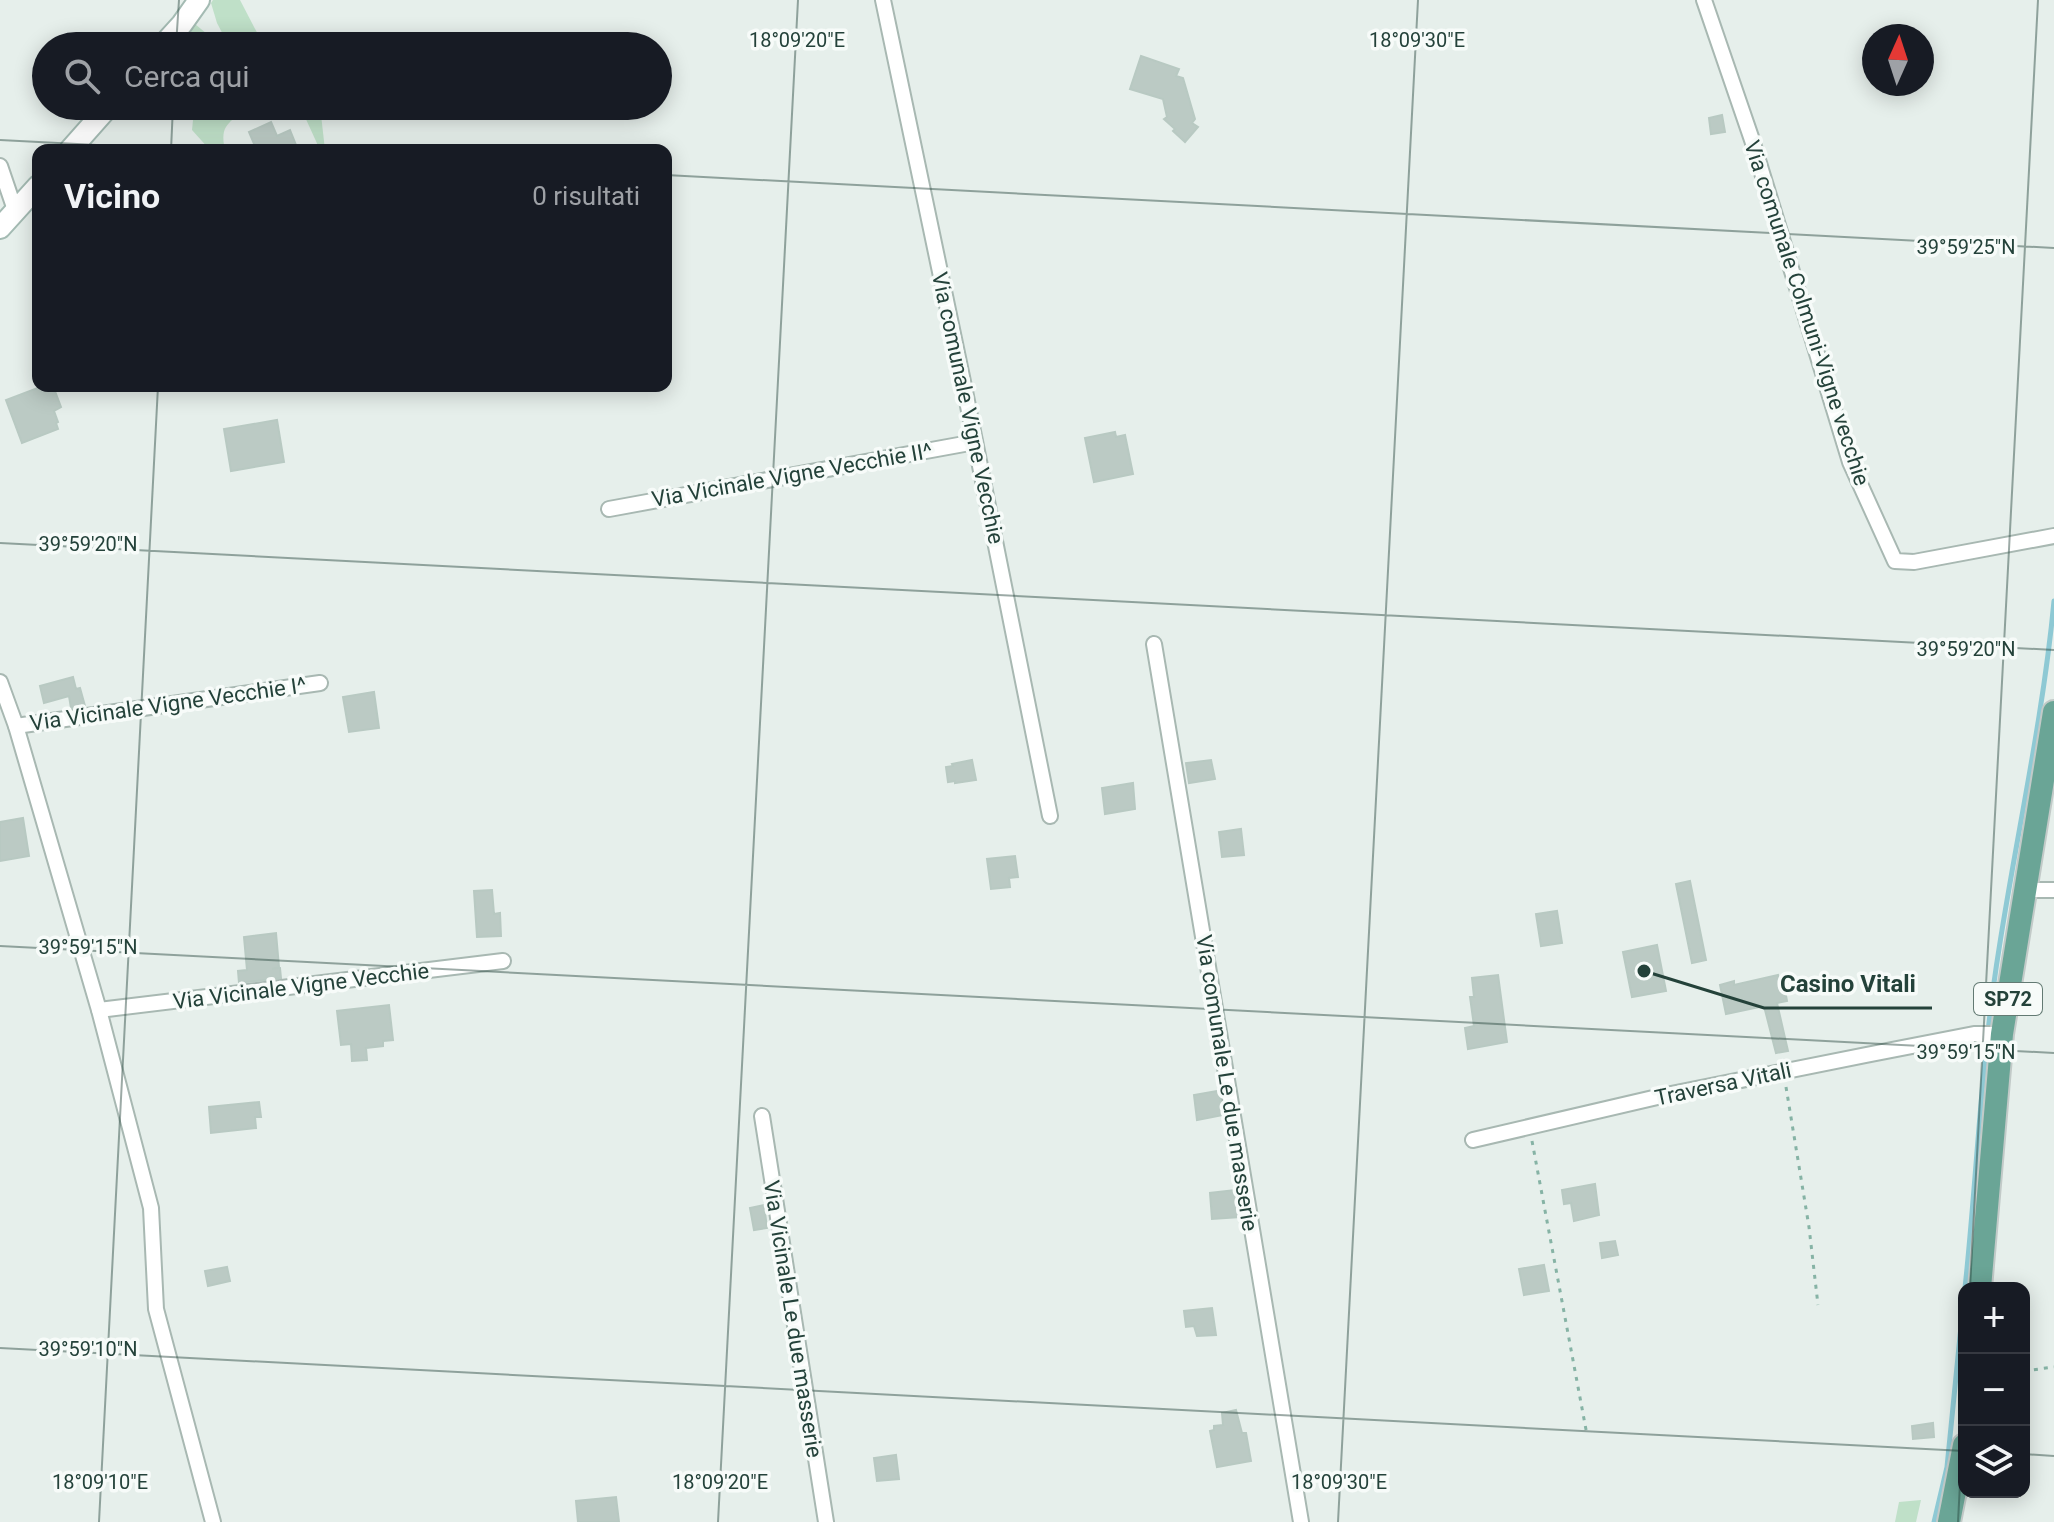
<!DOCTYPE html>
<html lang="it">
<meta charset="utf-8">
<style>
body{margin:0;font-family:Roboto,sans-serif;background:#242831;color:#f1f3f6}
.controls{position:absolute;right:24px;bottom:24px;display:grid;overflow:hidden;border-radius:16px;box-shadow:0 4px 20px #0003}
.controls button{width:72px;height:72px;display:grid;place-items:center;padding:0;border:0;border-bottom:2px solid #363941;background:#171b24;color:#f1f3f6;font:40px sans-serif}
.compass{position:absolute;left:1862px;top:24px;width:72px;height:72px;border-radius:50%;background:#171b24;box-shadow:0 4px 20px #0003;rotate:3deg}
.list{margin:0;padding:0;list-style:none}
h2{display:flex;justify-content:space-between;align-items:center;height:104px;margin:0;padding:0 32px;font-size:34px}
h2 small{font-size:26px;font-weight:400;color:#9ea1a6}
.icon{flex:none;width:44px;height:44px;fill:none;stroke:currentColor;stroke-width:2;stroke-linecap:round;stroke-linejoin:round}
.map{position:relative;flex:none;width:2054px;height:1522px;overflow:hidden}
.search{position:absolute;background:#171b24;box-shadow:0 4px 20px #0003;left:32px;top:32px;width:640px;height:88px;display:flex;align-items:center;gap:20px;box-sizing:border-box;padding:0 28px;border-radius:44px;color:#9ea1a6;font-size:30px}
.panel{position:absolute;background:#171b24;box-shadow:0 4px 20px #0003;left:32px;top:144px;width:640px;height:248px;border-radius:16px}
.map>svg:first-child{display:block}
</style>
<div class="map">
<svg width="2054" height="1522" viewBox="0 0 2054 1522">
<rect width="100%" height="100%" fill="#e6efeb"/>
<g fill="#bfe0c8">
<polygon points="213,0 240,0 264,46 229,46 217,23 211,3"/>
<polygon points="195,24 207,34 214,46 179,46 177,43"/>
<path d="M202 106H244C231 126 219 122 225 150H210L192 130 193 120Z"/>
<polygon points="300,106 320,106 325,150 320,150"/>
<polygon points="1921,1500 1916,1522 1895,1522 1899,1502"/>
</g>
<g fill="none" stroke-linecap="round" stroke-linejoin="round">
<g stroke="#8ec9d4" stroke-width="5">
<path d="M1965 1288C1977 1175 1981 1061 1999 949 2017 833 2043 718 2054 601"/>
<polyline points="1934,1522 1947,1467 1964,1296"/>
</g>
</g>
<g fill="#bbcac4" stroke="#b8c9c2" stroke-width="2">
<polygon points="1141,56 1179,69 1176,76 1183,78 1195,119 1192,123 1198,127 1185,142 1173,131 1175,129 1164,119 1167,117 1163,99 1130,89"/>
<polygon points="1722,115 1725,132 1711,134 1709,118"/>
<polygon points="271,122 277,136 290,130 298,150 245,150 255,146 249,132"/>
<polygon points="43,386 53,386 61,407 54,411 58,422 56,423 58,429 22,443 6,400"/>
<polygon points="277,420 284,462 231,471 224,429"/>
<polygon points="1115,432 1116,437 1125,435 1133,474 1094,482 1085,438"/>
<polygon points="73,677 76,689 80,688 85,706 71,708 69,696 44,703 40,686"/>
<polygon points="374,692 379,728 349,732 343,697"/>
<polygon points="972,760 976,780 955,783 955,781 948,782 946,767 953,766 952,764"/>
<polygon points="1211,760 1215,779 1189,783 1186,763"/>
<polygon points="1133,783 1135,809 1105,814 1102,788"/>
<polygon points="23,818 29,856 0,861 0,822"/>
<polygon points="1241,829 1244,855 1222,857 1219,832"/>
<polygon points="1015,856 1018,877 1009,878 1010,887 991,889 987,859"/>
<polygon points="1690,881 1706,960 1692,963 1676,884"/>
<polygon points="492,890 494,914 500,913 501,936 477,937 474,891"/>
<polygon points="1557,911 1562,943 1541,946 1536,914"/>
<polygon points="276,933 279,967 272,969 280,968 281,978 239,983 238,971 247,970 244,937"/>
<polygon points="1657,945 1666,991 1632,997 1623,952"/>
<polygon points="1498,975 1507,1042 1468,1049 1465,1028 1474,1026 1470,997 1474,997 1472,978"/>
<polygon points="1778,975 1780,986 1784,985 1787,1001 1777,1003 1788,1051 1776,1053 1764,1006 1726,1014 1720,985 1734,981 1734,985"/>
<polygon points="389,1005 393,1040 383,1041 383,1046 366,1048 367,1060 352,1061 351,1044 341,1045 337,1011"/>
<polygon points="1217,1091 1219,1091 1223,1115 1197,1120 1194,1095"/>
<polygon points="259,1102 261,1117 255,1117 256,1128 211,1133 209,1107"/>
<polygon points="1595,1184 1599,1215 1574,1221 1571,1203 1564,1204 1562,1190"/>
<polygon points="1235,1190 1240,1217 1212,1219 1210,1193"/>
<polygon points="764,1205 767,1228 754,1230 750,1208"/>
<polygon points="1615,1241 1618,1255 1602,1258 1600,1243"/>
<polygon points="1544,1265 1549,1291 1524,1295 1519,1269"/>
<polygon points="227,1267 230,1281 208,1286 205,1271"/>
<polygon points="1212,1308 1216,1335 1197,1336 1194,1326 1186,1327 1184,1311"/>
<polygon points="1236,1410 1242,1433 1246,1433 1251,1461 1217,1467 1210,1431 1214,1430 1214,1426 1223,1425 1222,1413"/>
<polygon points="1933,1423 1934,1437 1913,1439 1912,1426"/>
<polygon points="896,1455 899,1479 877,1481 874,1458"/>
<polygon points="616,1497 619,1522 578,1522 576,1501"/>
</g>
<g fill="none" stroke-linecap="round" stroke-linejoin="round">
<defs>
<g id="minor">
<polyline points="883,0 965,391 1050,816"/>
<polyline points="1704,0 1752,140 1850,462 1895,561 1914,562 2054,536"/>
<polyline points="0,166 15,210"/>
<polyline points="609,509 975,442"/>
<polyline points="1154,644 1301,1522"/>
<polyline points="0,682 16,726 99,1010 151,1208 156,1309 213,1522"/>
<polyline points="16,726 320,683"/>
<polyline points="2025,890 2054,890"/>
<polyline points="99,1010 503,961"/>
<polyline points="762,1116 826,1522"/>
<polyline points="1473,1140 1666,1095 1866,1055 1974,1034 2002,1034"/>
</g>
<g id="secondary">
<polyline points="162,46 182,24 199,0"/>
<polyline points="70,150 109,106"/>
<polyline points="0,228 38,186"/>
</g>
<g id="primary">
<polyline points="1980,1288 2002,1034 2054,712"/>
<polyline points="1949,1522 1964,1445"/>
</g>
</defs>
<use href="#minor" stroke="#a8b8b2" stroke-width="18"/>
<use href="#secondary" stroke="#a4bbb3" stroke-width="24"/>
<use href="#primary" stroke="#c2cac8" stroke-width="26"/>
<g stroke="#86b3a5" stroke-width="3" stroke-dasharray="4 6" stroke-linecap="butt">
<polyline points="1786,1087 1809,1227 1818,1305"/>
<polyline points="1532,1141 1587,1435"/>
<polyline points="2024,1371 2054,1367"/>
</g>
<use href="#minor" stroke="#fff" stroke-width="14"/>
<use href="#secondary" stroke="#fff" stroke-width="20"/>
<use href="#primary" stroke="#6aa596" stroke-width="22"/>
</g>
<path fill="none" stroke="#24423a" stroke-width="2" stroke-opacity="0.45" d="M176 46 179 0M0 140 193 150M171 150 173 106M666 175 2054 248M0 543 2054 650M0 946 2054 1053M1970 1288 2038 0M0 1348 1964 1451M2024 1454 2054 1456M99 1522 158 386M718 1522 798 0M1338 1522 1418 0M1958 1522 1964 1407"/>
<g text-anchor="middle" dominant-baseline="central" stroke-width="7" stroke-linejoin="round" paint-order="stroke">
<rect fill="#f7fbf9" stroke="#637a73" stroke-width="2" x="1974" y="983" width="68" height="32" rx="6"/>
<g font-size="20" font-weight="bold" fill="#24423a">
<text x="2008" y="999">SP72</text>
</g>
<g font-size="22" fill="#24423a" stroke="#f7fbf9">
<text transform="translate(1807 313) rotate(72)">Via comunale Colmuni-Vigne vecchie</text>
<text transform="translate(968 408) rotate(78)">Via comunale Vigne Vecchie</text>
<text transform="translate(792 475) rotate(-10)">Via Vicinale Vigne Vecchie II^</text>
<text transform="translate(168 704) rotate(-8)">Via Vicinale Vigne Vecchie I^</text>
<text transform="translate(301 986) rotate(-7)">Via Vicinale Vigne Vecchie</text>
<text transform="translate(1227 1083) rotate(81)">Via comunale Le due masserie</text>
<text transform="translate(1723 1084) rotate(-12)">Traversa Vitali</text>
<text transform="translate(793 1319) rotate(81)">Via Vicinale Le due masserie</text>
</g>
</g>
<g font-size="20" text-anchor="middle" fill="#24423a" stroke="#f7fbf9" stroke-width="7" stroke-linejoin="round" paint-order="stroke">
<text x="797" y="47">18°09'20"E</text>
<text x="1417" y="47">18°09'30"E</text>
<text x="1966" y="254">39°59'25"N</text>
<text x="88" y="551">39°59'20"N</text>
<text x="1966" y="656">39°59'20"N</text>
<text x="88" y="954">39°59'15"N</text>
<text x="1966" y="1059">39°59'15"N</text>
<text x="88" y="1356">39°59'10"N</text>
<text x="100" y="1489">18°09'10"E</text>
<text x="720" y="1489">18°09'20"E</text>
<text x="1339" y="1489">18°09'30"E</text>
</g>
<path fill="none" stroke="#24423a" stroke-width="3" d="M1644 971L1764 1008H1932"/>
<circle fill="#24423a" stroke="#f7fbf9" stroke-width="3" cx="1644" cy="971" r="8"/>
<g font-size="24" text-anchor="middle" font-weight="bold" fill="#24423a" stroke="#f7fbf9" stroke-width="7" stroke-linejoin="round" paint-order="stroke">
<text x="1848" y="992">Casino Vitali</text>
</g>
</svg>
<div class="controls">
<button>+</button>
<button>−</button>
<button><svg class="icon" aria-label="layers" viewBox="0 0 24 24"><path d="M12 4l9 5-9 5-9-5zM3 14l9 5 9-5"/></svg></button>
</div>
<svg class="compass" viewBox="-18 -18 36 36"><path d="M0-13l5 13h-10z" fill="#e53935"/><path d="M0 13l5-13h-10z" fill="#9ea1a6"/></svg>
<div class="search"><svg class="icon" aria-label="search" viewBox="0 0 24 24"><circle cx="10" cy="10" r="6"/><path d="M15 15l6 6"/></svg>Cerca qui</div>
<section class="panel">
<h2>Vicino<small>0 risultati</small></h2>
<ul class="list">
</ul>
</section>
</div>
